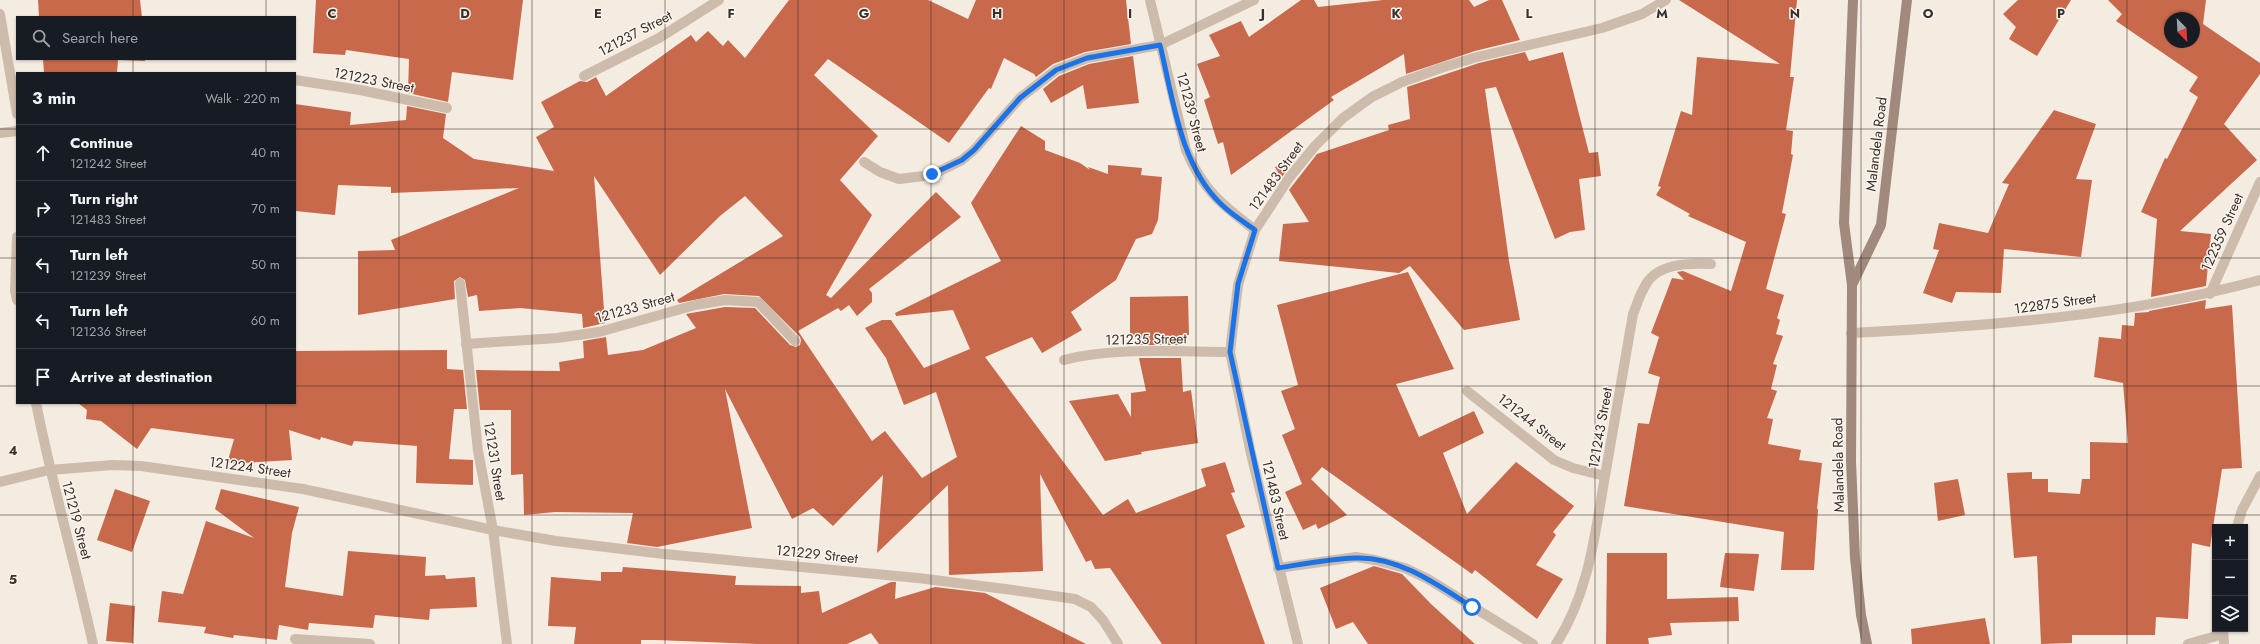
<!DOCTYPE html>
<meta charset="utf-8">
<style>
body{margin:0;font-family:Jost,sans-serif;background:#20242c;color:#f1f3f6}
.controls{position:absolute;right:12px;bottom:12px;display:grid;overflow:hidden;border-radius:0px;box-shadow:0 1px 3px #0004}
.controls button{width:36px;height:36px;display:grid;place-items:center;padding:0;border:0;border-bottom:1px solid #363941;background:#171b24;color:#f1f3f6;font:20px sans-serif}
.compass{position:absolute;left:2164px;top:12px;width:36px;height:36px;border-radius:50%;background:#171b24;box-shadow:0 1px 3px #0004;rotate:156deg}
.stop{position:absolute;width:12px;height:12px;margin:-9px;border:3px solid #1a73e8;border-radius:50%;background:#fff}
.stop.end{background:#1a73e8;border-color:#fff;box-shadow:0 1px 4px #0008}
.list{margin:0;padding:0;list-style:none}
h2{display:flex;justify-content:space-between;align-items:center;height:52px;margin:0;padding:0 16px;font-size:17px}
h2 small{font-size:13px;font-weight:400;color:#9ea1a6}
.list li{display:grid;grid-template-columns:26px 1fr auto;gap:12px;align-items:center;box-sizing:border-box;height:56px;padding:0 16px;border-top:1px solid #363941}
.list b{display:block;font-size:15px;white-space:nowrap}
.list p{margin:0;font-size:13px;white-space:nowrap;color:#9ea1a6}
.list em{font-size:13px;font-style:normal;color:#9ea1a6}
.icon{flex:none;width:22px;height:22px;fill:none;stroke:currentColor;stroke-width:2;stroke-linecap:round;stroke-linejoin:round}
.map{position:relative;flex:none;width:2260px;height:644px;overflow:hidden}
.search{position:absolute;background:#171b24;box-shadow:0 1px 3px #0004;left:16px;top:16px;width:280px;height:44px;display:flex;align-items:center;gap:10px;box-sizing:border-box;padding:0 14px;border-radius:0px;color:#9ea1a6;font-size:15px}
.panel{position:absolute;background:#171b24;box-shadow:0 1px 3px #0004;left:16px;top:72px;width:280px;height:332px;border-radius:0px}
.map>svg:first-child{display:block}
</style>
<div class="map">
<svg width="2260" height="644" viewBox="0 0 2260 644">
<rect width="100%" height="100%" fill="#f4ebe1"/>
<g fill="#c8694b" fill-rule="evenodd">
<polygon points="38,0 140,0 142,17 39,17"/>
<polygon points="316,0 523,0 513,80 452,72 448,102 408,93 409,59 346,50 345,55 313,53"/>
<polygon points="789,0 928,0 968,19 976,0 1126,0 1131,44 1085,52 1053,64 1036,77 1034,74 1004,58 991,89 989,88 949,143 828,59 814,75 878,136 840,180 872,215 826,295 831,298 936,192 961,217 869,289 872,293 872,302 857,316 849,305 841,311 838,308 798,331 872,441 885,431 922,478 957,457 936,392 904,405 886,358 865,328 882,320 891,320 924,368 970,349 953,310 896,316 895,313 1001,261 971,203 1021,126 1045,141 1045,150 1080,163 1090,170 1088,167 1108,174 1108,165 1142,168 1141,175 1162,177 1158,220 1152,234 1136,239 1116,280 1071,312 1082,330 1042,353 1032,337 985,357 1103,515 1128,499 1136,513 1206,486 1201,469 1225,462 1235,492 1231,493 1245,527 1226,535 1265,644 1162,644 1110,568 1095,569 1091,560 1086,562 1040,474 1043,571 949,575 948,485 877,553 883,475 833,526 813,508 792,519 725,389 752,528 657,547 627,543 633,513 555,512 524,515 523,474 511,475 511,410 480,410 476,370 560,371 559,362 584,358 583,341 606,337 608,355 643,350 696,328 686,314 725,307 755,308 790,345 796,347 800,345 801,340 800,337 759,296 724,294 679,303 677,300 783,236 745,196 720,216 660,275 594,176 605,323 583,328 582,314 520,308 479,311 477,295 468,297 465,280 460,277 454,281 455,299 358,315 358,251 395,250 391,240 519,188 391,193 391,187 338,185 335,215 295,211 295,104 351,112 350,125 406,120 407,106 446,114 443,138 474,159 554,171 536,137 554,127 541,102 580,81 587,82 596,77 606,96 691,35 696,42 708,31 723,46 728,40 745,58"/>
<polygon points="1301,0 1314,0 1318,7 1383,0 1469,0 1474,7 1489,0 1502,0 1520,40 1475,51 1406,74 1404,54 1331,97 1334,100 1231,175 1223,142 1218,144 1204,100 1210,97 1197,64 1220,56 1209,35 1241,21 1249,37"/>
<polygon points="1679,0 1797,0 1790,77 1794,77 1786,130 1793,131 1791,154 1793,155 1782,213 1786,214 1766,289 1784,295 1777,318 1780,320 1776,334 1783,336 1773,364 1777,365 1771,389 1777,391 1767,418 1773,419 1768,444 1801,450 1799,460 1822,463 1817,509 1818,509 1814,570 1781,570 1784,532 1624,506 1638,423 1649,424 1660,377 1648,373 1659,337 1651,333 1672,278 1684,280 1677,272 1683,271 1731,291 1746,242 1688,216 1690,214 1656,195 1661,187 1658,186 1681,111 1692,115 1697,57 1780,64"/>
<polygon points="2018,0 2071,0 2037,56 2009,39 2016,27 2003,14"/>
<path d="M2108 0H2206L2203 24 2260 63V74L2224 124 2257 160 2180 231 2211 234 2206 286 2151 297 2157 219 2141 212 2165 158 2167 159 2198 97 2189 91 2198 77 2116 21 2122 14ZM2170 18H2194V42H2170Z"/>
<polygon points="1525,52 1529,61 1563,52 1589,153 1598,152 1601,176 1579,179 1585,230 1570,232 1555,239 1496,87 1485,89 1509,261 1520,320 1464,330 1410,266 1399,273 1279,261 1283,224 1309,222 1289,190 1317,154 1389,130 1388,125 1410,119 1407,87 1479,63"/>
<polygon points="1133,56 1139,103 1087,109 1083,85 1051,103 1043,89 1059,76 1089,64"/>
<polygon points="43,59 145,59 145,61 118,60 117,73 44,73"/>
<polygon points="2054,110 2096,124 2076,179 2092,180 2081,257 2004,249 2001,293 1956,292 1952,303 1923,293 1939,250 1933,249 1939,223 1988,233 2009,184 2002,183"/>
<polygon points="1294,161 1284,174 1281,178 1275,167"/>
<polygon points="1408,272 1454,369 1396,384 1419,437 1474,411 1484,433 1443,453 1467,514 1516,462 1574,506 1553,532 1556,535 1536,565 1563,579 1537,619 1475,570 1472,574 1322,467 1311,479 1347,515 1318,529 1316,524 1303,530 1285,492 1302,484 1282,435 1295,429 1281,391 1298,385 1277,305"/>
<polygon points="1188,296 1189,335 1179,335 1180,345 1137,345 1135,336 1130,336 1130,297"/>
<polygon points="2206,300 2205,309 2232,305 2242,468 2222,469 2210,547 2192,543 2188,619 2156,617 2155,635 2072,635 2072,643 2041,644 2037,556 2014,558 2007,473 2032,472 2032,479 2048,479 2048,492 2080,494 2082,479 2090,479 2090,442 2128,443 2123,383 2094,377 2099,337 2121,339 2122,325 2134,326 2135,313 2149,312 2149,311"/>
<polygon points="447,350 447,369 463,370 467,409 454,409 449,459 473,460 473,485 416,483 417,446 354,441 352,446 321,437 320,440 289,430 292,460 227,464 234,439 151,428 137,449 101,421 86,419 87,410 78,403 295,403 295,351"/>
<polygon points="1139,358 1181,358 1183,392 1191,390 1198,443 1141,452 1142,454 1105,461 1069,401 1118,394 1131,417 1131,393 1146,391"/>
<polygon points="1958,479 1965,515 1938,521 1934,483"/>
<polygon points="115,489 150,501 132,552 97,540"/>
<polygon points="221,489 299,507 292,533 285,587 343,596 348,551 426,557 425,576 445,575 446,579 475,577 477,607 430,609 429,620 375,615 373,628 309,623 308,630 279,625 277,640 234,635 233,638 204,633 206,627 158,622 162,591 183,594 206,521 254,538 215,509"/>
<polygon points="1607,553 1667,553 1667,599 1738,597 1739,621 1670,623 1672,635 1648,638 1649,644 1606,644"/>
<polygon points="1725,553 1759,554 1754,591 1720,587"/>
<polygon points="1374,566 1402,574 1431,604 1475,644 1368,644 1353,622 1336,629 1320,588"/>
<polygon points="623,567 736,576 735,585 801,586 801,593 819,591 822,613 891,582 896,582 895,599 935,587 985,593 1086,644 879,644 871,633 847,644 757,644 656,640 641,640 641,644 574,644 576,627 548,626 551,577 601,581 601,572 622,572"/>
<polygon points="110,603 135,606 133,643 106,641"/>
<polygon points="1985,618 1990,644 1912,644 1911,629"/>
</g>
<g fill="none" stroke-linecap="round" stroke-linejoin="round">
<polyline stroke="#cdbbac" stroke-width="10" points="2188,644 2223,634"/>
<g stroke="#cdbbac" stroke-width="10">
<path d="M1150 0 1186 150C1203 190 1221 204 1255 230"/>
<polyline points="0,14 17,114"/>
<polyline points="584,76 659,38 719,0"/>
<polyline points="295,80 360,90 447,108"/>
<polyline points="0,133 17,131"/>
<polyline points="864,162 880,172 899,179 932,175 962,160 974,150 1020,98 1056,70 1087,58 1160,45 1254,0"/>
<polyline points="17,237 15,291 17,300"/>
<polyline points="460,283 478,451 493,530 507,644"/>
<polyline points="2210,294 2260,182"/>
<path d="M1851 333C1988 326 2127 316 2260 280"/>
<polyline points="466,344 557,338 599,332 695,305 725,300 758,302 795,341"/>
<path d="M1064 360C1115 347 1176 352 1230 352"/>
<polyline points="1467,391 1554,460 1573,468 1605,476"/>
<path d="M36 403C52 484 75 563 93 644"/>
<polyline points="0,482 49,470 113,465 141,466 303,489 493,530 556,541 664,554 918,578 1013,590 1075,599 1091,607 1103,620 1118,644"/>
<polyline points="2237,527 2242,510 2260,476"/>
<polyline points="1278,568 1356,557 1375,560 1405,568 1428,579 1533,644"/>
<polyline points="2223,629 2224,644"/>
<polyline points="295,639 370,644"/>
<polyline points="1298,644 1251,454 1230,352 1238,285 1255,230 1289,178 1315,146 1343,118 1372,97 1402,82 1441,68 1477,57 1602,28 1642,14 1666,0"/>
<path d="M1556 644C1589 593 1595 534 1605 476 1614 422 1624 368 1633 314 1637 305 1639 296 1644 288 1655 263 1688 263 1711 264"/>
</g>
<g stroke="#a18a7d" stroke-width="10">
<polyline points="1853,0 1844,223 1852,285 1851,461 1855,558 1861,615 1867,644"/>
<polyline points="1852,285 1881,225 1907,0"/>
</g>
</g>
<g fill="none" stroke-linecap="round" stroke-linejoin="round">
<path stroke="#1a73e8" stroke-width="5" d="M932 174 962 160 974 150 1020 98 1056 70 1087 58 1160 45C1173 98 1180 165 1221 204 1231 214 1244 222 1255 230L1238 284 1230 352 1278 568C1303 564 1329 559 1355 558 1398 556 1438 585 1472 607"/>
</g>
<path fill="none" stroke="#3b302b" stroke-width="1" stroke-opacity="0.55" d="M133 0V17M266 0V17M399 0V644M532 0V644M665 0V644M798 0V644M931 0V644M1064 0V644M1196 0V644M1329 0V644M1462 0V644M1595 0V644M1728 0V644M1861 0V644M1994 0V644M2127 0V644M133 59V73M266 59V73M0 129H17M295 129H2260M0 258H17M295 258H2260M0 386H17M295 386H2260M133 403V644M266 403V644M0 515H2260"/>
<g text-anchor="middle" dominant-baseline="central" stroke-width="3" stroke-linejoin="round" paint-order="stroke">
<g font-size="14" fill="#3b302b" stroke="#fbf5ee">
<text transform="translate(635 33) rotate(-28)">121237 Street</text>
<text transform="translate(374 80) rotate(11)">121223 Street</text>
<text transform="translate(1192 112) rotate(75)">121239 Street</text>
<text transform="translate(1876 144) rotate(-83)">Malandela Road</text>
<text transform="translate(1276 176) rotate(-54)">121483 Street</text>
<text transform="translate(2222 232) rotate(-66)">122359 Street</text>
<text transform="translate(2055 303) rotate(-8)">122875 Street</text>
<text transform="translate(635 307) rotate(-16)">121233 Street</text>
<text transform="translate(1146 339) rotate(-1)">121235 Street</text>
<text transform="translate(1532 422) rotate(38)">121244 Street</text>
<text transform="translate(1600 428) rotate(-80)">121243 Street</text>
<text transform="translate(495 461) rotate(81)">121231 Street</text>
<text transform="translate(1838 465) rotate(-91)">Malandela Road</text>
<text transform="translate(250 467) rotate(8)">121224 Street</text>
<text transform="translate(1276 500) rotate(77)">121483 Street</text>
<text transform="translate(77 520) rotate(75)">121219 Street</text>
<text transform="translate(817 554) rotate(6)">121229 Street</text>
</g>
</g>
<g font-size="13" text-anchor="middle" font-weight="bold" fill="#3b302b" stroke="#fbf5ee" stroke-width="3" stroke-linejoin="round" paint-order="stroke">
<text x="332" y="18">C</text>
<text x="465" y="18">D</text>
<text x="598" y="18">E</text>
<text x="731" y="18">F</text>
<text x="864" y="18">G</text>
<text x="997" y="18">H</text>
<text x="1130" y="18">I</text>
<text x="1263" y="18">J</text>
<text x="1396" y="18">K</text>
<text x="1529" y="18">L</text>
<text x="1662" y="18">M</text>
<text x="1795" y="18">N</text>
<text x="1928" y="18">O</text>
<text x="2061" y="18">P</text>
<text x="13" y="455">4</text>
<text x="13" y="584">5</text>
</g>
</svg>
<div class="controls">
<button>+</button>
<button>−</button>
<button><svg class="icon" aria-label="layers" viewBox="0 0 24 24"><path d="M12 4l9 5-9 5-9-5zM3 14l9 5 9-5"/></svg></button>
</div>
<svg class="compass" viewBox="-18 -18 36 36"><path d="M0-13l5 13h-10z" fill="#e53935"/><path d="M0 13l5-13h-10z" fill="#9ea1a6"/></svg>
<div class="stop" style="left:1472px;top:607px"></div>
<div class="stop end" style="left:932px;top:174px"></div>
<div class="search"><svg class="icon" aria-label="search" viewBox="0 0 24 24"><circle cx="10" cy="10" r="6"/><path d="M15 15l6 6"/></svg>Search here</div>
<section class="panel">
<h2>3 min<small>Walk · 220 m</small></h2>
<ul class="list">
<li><svg class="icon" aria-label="ahead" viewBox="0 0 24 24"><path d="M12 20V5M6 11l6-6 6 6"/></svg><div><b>Continue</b><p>121242 Street</p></div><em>40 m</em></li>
<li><svg class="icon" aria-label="right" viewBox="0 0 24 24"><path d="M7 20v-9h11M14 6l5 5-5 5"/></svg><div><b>Turn right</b><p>121483 Street</p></div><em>70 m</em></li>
<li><svg class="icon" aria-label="left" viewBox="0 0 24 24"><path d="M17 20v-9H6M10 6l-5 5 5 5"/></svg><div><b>Turn left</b><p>121239 Street</p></div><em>50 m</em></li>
<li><svg class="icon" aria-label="left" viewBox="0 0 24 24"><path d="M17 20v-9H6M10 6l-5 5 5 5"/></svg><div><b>Turn left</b><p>121236 Street</p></div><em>60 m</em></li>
<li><svg class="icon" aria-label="arrive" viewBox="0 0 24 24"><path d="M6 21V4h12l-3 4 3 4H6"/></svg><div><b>Arrive at destination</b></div></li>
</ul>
</section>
</div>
